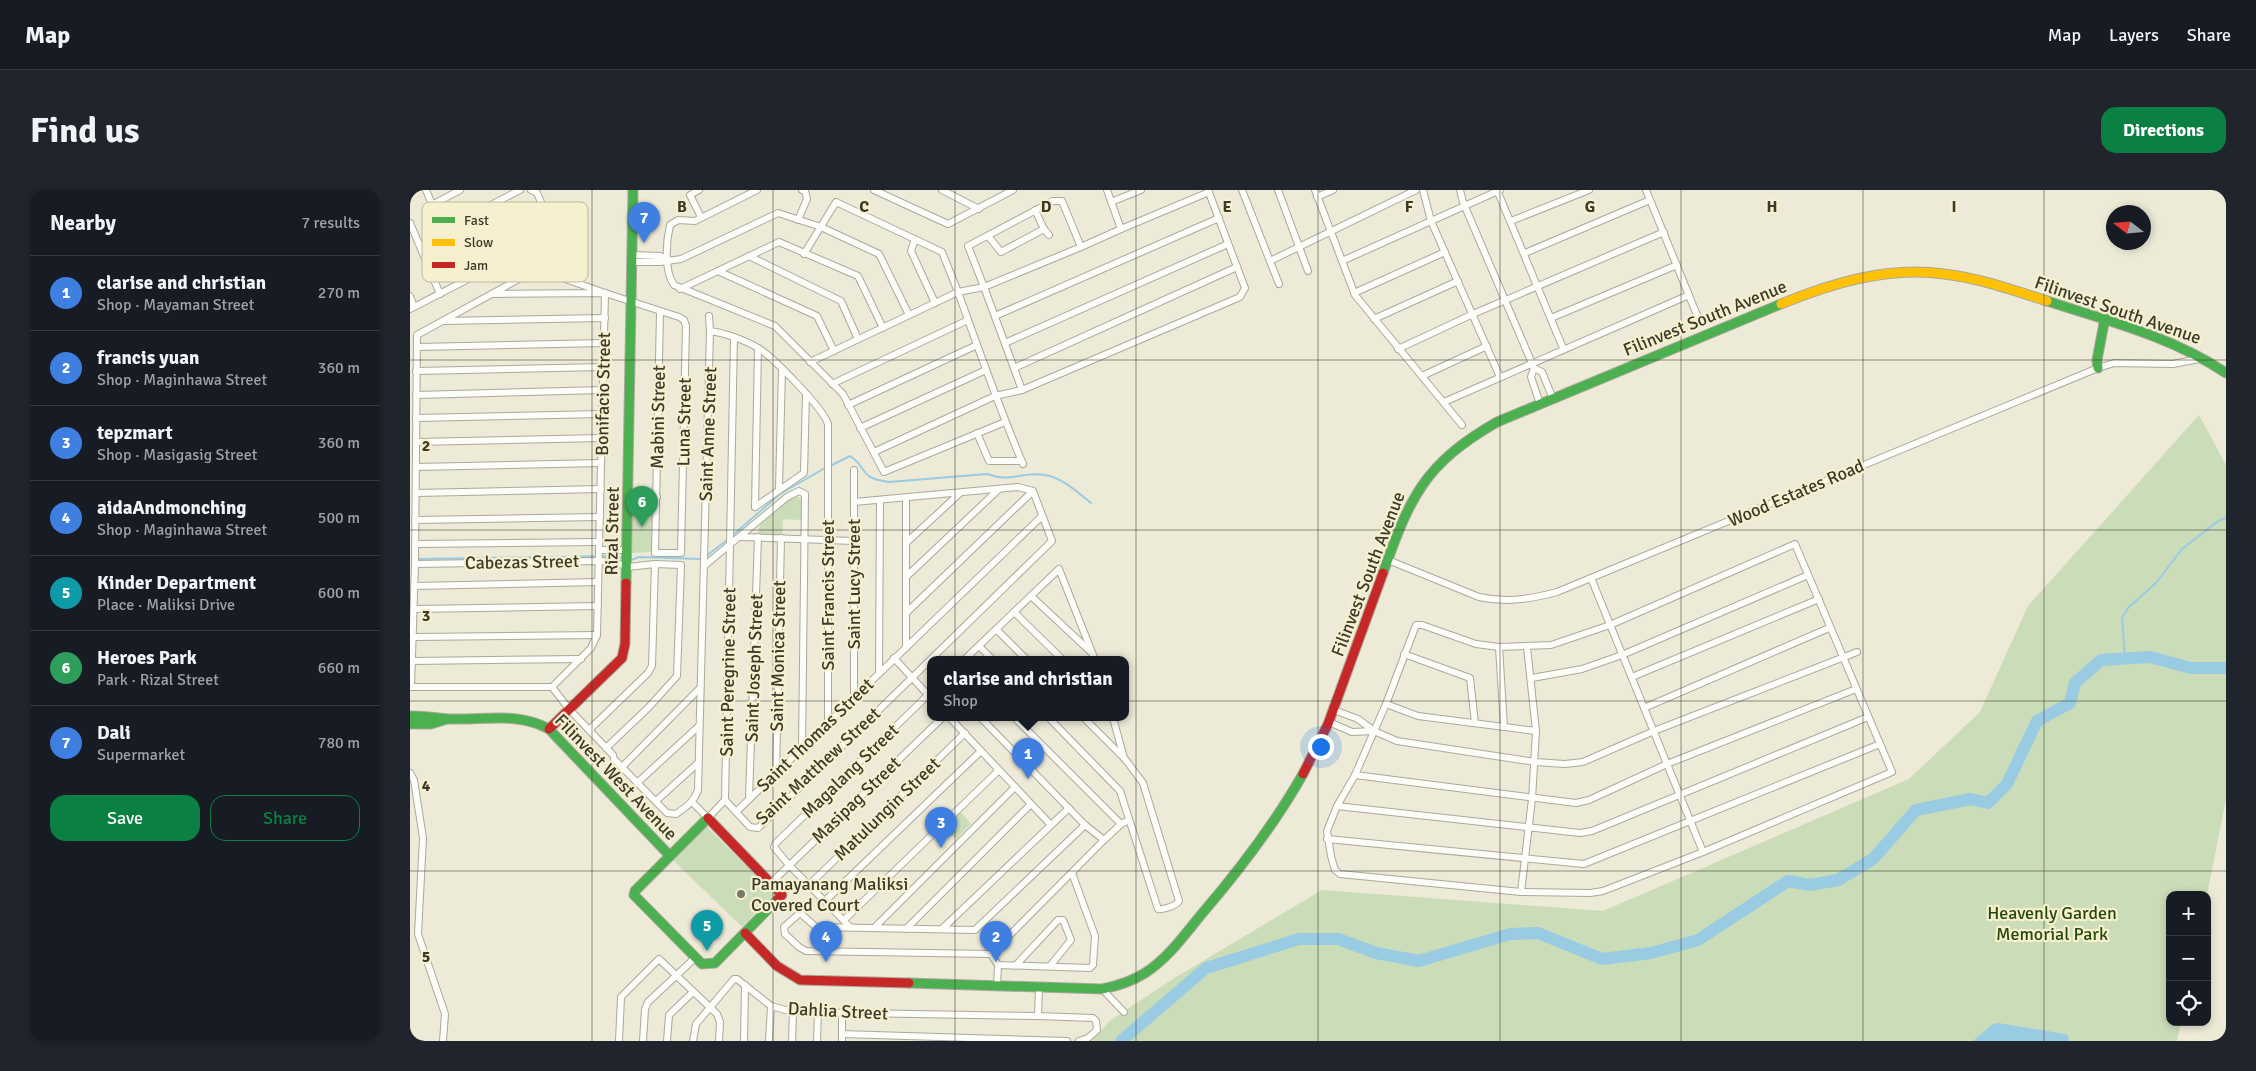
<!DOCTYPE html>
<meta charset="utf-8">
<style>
body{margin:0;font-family:Signika,sans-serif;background:#20242c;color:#f1f3f6}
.controls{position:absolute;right:15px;bottom:15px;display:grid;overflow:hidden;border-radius:10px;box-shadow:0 2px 8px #0003}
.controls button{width:45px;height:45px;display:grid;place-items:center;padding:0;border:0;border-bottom:1px solid #363941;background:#171b24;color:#f1f3f6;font:25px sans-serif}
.compass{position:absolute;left:1696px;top:15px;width:45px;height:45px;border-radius:50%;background:#171b24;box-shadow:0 2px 8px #0003;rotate:286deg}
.you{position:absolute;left:910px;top:556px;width:18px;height:18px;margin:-12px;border:4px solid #fff;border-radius:50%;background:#1a73e8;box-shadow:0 0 0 8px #1a73e833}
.badge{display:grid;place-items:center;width:32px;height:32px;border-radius:50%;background:#0b8043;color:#fff;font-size:16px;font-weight:700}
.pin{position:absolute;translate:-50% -41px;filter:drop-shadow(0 1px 2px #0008)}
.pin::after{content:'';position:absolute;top:26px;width:18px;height:15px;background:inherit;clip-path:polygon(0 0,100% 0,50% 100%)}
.popup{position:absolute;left:517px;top:466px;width:202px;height:65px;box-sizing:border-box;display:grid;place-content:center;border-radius:10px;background:#171b24;filter:drop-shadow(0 1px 4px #0005);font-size:16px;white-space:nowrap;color:#9ea1a6}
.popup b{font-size:19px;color:#f1f3f6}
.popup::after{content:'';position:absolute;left:50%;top:100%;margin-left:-10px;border:10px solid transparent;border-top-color:#171b24}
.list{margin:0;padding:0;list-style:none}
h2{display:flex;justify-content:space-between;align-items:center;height:65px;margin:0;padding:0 20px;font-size:21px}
h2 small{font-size:16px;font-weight:400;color:#9ea1a6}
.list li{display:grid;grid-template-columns:32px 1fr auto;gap:15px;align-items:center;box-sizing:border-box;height:75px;padding:0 20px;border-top:1px solid #363941}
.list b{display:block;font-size:19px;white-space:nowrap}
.list p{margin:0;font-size:16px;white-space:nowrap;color:#9ea1a6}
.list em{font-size:16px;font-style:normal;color:#9ea1a6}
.actions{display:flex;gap:10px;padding:15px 20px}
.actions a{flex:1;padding:11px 0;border:1px solid #0b8043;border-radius:15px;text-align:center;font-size:18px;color:#0b8043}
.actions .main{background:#0b8043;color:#fff}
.icon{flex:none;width:28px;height:28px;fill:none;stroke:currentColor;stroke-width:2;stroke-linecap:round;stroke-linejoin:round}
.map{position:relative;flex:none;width:1816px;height:851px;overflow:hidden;border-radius:15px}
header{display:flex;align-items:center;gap:30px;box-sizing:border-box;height:70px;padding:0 25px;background:#171b24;border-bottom:1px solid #363941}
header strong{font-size:24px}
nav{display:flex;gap:28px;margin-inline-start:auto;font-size:18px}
.intro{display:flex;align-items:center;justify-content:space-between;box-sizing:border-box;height:120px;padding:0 30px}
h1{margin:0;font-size:35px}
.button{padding:12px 22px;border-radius:15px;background:#0b8043;color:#fff;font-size:18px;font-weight:700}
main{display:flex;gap:30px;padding:0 30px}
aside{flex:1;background:#171b24;border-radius:15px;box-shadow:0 2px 8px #0003}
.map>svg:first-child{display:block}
</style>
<header>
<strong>Map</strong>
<nav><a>Map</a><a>Layers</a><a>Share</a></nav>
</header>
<div class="intro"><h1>Find us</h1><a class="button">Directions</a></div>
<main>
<aside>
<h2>Nearby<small>7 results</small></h2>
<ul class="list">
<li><span class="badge" style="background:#3f7fe0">1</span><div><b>clarise and christian</b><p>Shop · Mayaman Street</p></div><em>270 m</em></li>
<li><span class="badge" style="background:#3f7fe0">2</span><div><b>francis yuan</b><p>Shop · Maginhawa Street</p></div><em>360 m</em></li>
<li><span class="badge" style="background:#3f7fe0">3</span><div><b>tepzmart</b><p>Shop · Masigasig Street</p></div><em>360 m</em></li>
<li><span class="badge" style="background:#3f7fe0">4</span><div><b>aidaAndmonching</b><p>Shop · Maginhawa Street</p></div><em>500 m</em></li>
<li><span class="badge" style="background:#0f9aa8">5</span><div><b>Kinder Department</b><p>Place · Maliksi Drive</p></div><em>600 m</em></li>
<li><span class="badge" style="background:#2e9e5b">6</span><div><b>Heroes Park</b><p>Park · Rizal Street</p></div><em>660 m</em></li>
<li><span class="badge" style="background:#3f7fe0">7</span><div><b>Dali</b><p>Supermarket</p></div><em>780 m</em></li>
</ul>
<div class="actions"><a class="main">Save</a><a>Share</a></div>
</aside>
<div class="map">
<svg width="1816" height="851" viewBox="0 0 1816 851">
<rect width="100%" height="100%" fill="#edead8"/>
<g fill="#cbdcb8">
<polygon points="1789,225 1816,275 1816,609 1797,705 1760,705 1760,832 1771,832 1767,851 681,851 701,830 766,787 912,700 1193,721 1499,589 1570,522 1618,416"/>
<polygon points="385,305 391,309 391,330 373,329 372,344 351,344 348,342 350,335"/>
<polygon points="222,310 243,311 241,362 221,363"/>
<polygon points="549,620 561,634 546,649 533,636"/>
<polygon points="296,636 364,704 332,737 262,669"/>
</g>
<polygon fill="#99cbe3" points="1588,833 1655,844 1658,846 1659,851 1563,851 1583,834"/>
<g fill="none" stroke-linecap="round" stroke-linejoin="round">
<g stroke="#99cbe3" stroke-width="2">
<path d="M420 276 440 266C459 278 447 288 479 292L577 284C600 293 614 281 635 285 653 288 667 302 681 313"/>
<polyline points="323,345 370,304 415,278"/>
<polyline points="295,367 317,350"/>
<polyline points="8,369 206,366 215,370"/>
<polyline points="219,371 229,367 291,369"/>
<polyline points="1715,469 1712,428 1718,418 1746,393 1772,359 1808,331 1816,328"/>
</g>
<polyline stroke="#99cbe3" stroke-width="12" points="711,851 796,778 889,749 928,749 966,763 1009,771 1100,744 1128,743 1192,769 1241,763 1288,750 1378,691 1400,695 1428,690 1463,669 1506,620 1561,609 1578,613 1597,594 1627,531 1660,513 1665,493 1691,470 1740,467 1781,478 1816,478"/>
<defs>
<g id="street">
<polyline points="16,0 54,91"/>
<polyline points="289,0 280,5 291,27"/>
<path d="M347 0 285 31 268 30 260 35C256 52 254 81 264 95L365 136 433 204 474 282 595 232"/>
<polyline points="464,0 538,34 603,0"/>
<polyline points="532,0 569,19"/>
<polyline points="832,0 869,94"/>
<polyline points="868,0 898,81"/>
<polyline points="905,0 945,105 1052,235"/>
<polyline points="1013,0 1021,31 1090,187"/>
<polyline points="1050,0 1053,12 1124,178"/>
<polyline points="1087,0 1153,158"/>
<polyline points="1236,0 1289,130"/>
<polyline points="907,7 923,0"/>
<polyline points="701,12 731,0"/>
<polyline points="22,15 50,0"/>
<polyline points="625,20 634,39"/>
<polyline points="388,30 397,9 395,1 392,0"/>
<polyline points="1101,31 1179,0"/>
<polyline points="0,33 30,104"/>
<polyline points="711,39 799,2"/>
<polyline points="32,40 110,0"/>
<polyline points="578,46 591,62 634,39 639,45"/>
<polyline points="505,49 501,61 525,113"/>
<polyline points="671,57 711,39 697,0"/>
<polyline points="1115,63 1240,10"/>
<polyline points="394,64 426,12 532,62 548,102 400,172"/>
<polyline points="43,65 134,19"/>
<polyline points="222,65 250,66 258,70"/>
<polyline points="339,66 431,111 448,149"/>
<polyline points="860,71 1006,0"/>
<polyline points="932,71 1090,0"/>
<polyline points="222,72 250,72 271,69 368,23 411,37 469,64 499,125"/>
<polyline points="308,81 407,126 424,161"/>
<polyline points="270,99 369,52 448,86 473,138"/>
<polyline points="944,103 1035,62"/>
<polyline points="84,104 195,103 269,127 274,130 276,136 271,363 245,363 250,122"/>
<polyline points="0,106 4,117"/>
<polyline points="0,119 140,47 134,19 127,3 121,0"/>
<polyline points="585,126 809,28"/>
<polyline points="1141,128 1267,75"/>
<polyline points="964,129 1048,91"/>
<polyline points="33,131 195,128"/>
<path d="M300 141C315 143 335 150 348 158 363 167 413 218 418 234V532"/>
<polyline points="595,153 818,54"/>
<polyline points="7,157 194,153"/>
<polyline points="988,159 1063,124 1254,42"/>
<polyline points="604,178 827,77"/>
<polyline points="6,181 193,177"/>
<polyline points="1012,186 1077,156"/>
<polyline points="422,194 558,130"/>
<polyline points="612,200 830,107 835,98 798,0"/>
<polyline points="6,205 193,200"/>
<polyline points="1034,212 1279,105"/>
<polyline points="1130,214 1121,187 1124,178 1132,182 1143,209"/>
<polyline points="438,215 567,155"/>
<polyline points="6,228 192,224"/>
<polyline points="450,238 576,180"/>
<polyline points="567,243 579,271 611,271"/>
<polyline points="6,252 192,248"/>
<path d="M464 262 585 206 612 200 574 97 671 57 652 11H643L558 56 574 97 548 102C569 160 589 218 613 274"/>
<polyline points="6,277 191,273"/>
<polyline points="444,280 444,507"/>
<polyline points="369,298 372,180"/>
<polyline points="6,303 191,299"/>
<polyline points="219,306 247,307"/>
<polyline points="345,317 348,158"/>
<polyline points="345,317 394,283 396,204"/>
<polyline points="5,330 190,327"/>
<polyline points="331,347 444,351"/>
<polyline points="496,353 550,303"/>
<polyline points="5,354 189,352"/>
<polygon points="1385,354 1482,582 1293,662 1193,701 1180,703 1111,702 930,684 925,680 921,666 917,641 927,616 945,585 976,514 1006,435 1012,435 1066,454 1089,457 1141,455 1200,435"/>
<polyline points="189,360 218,360"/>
<path d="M978 370 1069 407C1096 413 1121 409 1147 402L1688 178 1704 173 1763 174 1794 168"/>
<polyline points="5,374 189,371 204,372 218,377 245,374 271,375 267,486 238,518 196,558"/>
<polyline points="294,376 377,307 389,301 395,304 392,558"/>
<polyline points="496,387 589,299"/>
<polyline points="1181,388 1293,662"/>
<polyline points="4,396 188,392"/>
<polyline points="621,406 682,463"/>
<polyline points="4,419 188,416"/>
<polyline points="604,422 653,470"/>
<polyline points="496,423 623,301"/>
<polyline points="586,439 617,470"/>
<polyline points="3,447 187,445"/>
<polyline points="569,456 583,470"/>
<polyline points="1089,457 1094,537"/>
<polyline points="496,458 496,308"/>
<polyline points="994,464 1060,488 1065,533"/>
<polyline points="484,468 520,507"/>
<polyline points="554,470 649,379 685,470"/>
<polyline points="2,471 171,469"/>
<polyline points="469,483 470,310"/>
<polyline points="1222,487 1409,409"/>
<polyline points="1122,488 1172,479 1212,465 1398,385"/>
<polyline points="142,497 1,497 5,374 7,145 127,79 195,103"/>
<polyline points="142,497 181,458 187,445 195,103"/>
<polyline points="142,497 159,519 203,565"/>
<polyline points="976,514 1008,526 1126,541"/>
<polyline points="1234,518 1419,438"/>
<polyline points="924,520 948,529 964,541 987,551 1125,572 1155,574 1173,572 1244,541 1447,462"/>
<polyline points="540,528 641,635"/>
<polyline points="571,528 675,635 694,650"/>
<polyline points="605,528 711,634"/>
<path d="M639 528 710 601 748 719C753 720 766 716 769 711L733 593 715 569 674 528"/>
<polyline points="703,528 714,568"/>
<polyline points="919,532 942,542 964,541"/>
<polyline points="179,540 238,483 242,476 245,374"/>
<path d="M204 569 257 623 266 624C276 617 284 612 288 600L300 141 299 126"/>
<polyline points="212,577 290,498"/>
<polyline points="0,583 4,590 13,648 8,744 35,824 33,851"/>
<polyline points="366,583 371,348"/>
<polyline points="945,585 1166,613 1179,610 1257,574 1446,499"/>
<polyline points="227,593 289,536"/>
<polyline points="339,608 348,347"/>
<polyline points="315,610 340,637 348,638 642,351 623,301 608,297 444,312"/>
<polyline points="315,610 324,148"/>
<polyline points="246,611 288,573"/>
<polyline points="282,612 298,628 315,610"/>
<polyline points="927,616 1170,643 1182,641 1458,527"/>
<polyline points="326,622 632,326"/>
<polyline points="917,649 1174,674 1470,554"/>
<polyline points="361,693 532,528"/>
<polyline points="399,695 555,543"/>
<polyline points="1111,702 1122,609 1126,541 1117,457"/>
<polyline points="415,711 571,561"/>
<polyline points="434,730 589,580"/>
<polyline points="440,737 379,675 364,657 366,653 520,503"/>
<polyline points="464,738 605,597"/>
<polyline points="496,739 621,614"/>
<polyline points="532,739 659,618"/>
<polyline points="581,764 396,761 389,757 375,744 374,737 390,723 406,737 565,740 675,635"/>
<polyline points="581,764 694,650 711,634 719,630"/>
<polyline points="581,764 588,775 587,796"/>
<polyline points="588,775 680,778 683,775 685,746 662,683"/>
<polyline points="606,775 648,730 653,730 661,750 640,776"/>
<polyline points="692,799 714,822"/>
<polyline points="628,826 629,796"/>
<polyline points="432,844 657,851"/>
<polyline points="209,851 211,807 249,769 307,824 310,832 309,851"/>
<polyline points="233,851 235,819 238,812 286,767"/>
<polyline points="257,851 259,825 283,802"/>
<polyline points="283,851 286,834 324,789 327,789 361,816 383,822 628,826 683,828 686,831 687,840 678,848 669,851"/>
<polyline points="334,851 335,795"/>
<polyline points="359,851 361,816"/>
<polyline points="382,851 383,822"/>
<polyline points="407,851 408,822"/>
<polyline points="432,851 432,823"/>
</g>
<g id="fast">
<path d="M1637 111C1699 131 1760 146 1816 183"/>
<polyline points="1688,178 1687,170 1695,128"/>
<path d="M973 383C1000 307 1014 274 1087 232L1371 114"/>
<polyline points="216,393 223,0"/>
<path d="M0 526C15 525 29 529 43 529 77 530 108 522 139 539L260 666"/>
<polyline points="0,534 21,534 37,529"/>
<polyline points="298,628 225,701 224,705 292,774 305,773 368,709"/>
<path d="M499 793 692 799C707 796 721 792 735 783 757 769 773 747 790 726 828 682 864 635 893 584"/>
</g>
<path id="slow" d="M1371 114C1422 93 1478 76 1534 84 1569 88 1603 100 1637 111"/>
<g id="jam">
<polyline points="139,539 212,468 215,454 216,393"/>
<polyline points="893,584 918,534 973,383"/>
<polyline points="298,628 372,705 368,709"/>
<polyline points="335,743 367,776 390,790 499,793"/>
</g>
</defs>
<use href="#street" stroke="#aba99b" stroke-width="8"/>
<use href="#fast" stroke="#aba99b" stroke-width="11"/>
<use href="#slow" stroke="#aba99b" stroke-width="11"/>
<use href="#jam" stroke="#aba99b" stroke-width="11"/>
<use href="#street" stroke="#fcfcf9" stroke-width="6"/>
<use href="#fast" stroke="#4caf50" stroke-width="9"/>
<use href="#slow" stroke="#ffc107" stroke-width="9"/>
<use href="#jam" stroke="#c62828" stroke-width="9"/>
</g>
<path fill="none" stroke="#3d3a2d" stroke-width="1" stroke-opacity="0.55" d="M182 0V851M363 0V851M545 0V851M726 0V851M908 0V851M1090 0V851M1271 0V851M1453 0V851M1634 0V851M0 170H1816M0 340H1816M0 511H1816M0 681H1816"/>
<circle fill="#7b7869" stroke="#f6f0cf" stroke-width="2" cx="331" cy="704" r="5"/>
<g text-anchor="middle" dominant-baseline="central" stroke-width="4.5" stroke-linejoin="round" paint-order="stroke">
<g font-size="18" fill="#3d3a2d" stroke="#f6f0cf">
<text transform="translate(1708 120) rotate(19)">Filinvest South Avenue</text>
<text transform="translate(1295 128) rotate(-22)">Filinvest South Avenue</text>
<text transform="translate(193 204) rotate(-89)">Bonifacio Street</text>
<text transform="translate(248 227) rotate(-89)">Mabini Street</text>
<text transform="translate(274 232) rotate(-89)">Luna Street</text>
<text transform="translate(298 244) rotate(-88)">Saint Anne Street</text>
<text transform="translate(1386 303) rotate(-23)">Wood Estates Road</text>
<text transform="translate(202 341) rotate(-89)">Rizal Street</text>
<text transform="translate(112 372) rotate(-1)">Cabezas Street</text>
<text transform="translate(958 384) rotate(-69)">Filinvest South Avenue</text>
<text transform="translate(444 394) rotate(-90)">Saint Lucy Street</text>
<text transform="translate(418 405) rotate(-90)">Saint Francis Street</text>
<text transform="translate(368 466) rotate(-89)">Saint Monica Street</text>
<text transform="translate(344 478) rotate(-88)">Saint Joseph Street</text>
<text transform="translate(318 482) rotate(-89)">Saint Peregrine Street</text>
<text transform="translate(405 545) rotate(-44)">Saint Thomas Street</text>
<text transform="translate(408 576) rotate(-43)">Saint Matthew Street</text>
<text transform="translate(440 581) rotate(-44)">Magalang Street</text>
<text transform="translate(206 587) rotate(46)">Filinvest West Avenue</text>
<text transform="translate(446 610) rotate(-44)">Masipag Street</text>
<text transform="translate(477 619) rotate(-44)">Matulungin Street</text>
<text transform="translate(428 821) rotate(3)">Dahlia Street</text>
</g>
<g font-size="18" fill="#3d3a2d" stroke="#f6f0cf" text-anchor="start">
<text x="341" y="694">Pamayanang Maliksi<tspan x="341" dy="21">Covered Court</tspan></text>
</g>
<g font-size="18" fill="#264a09" stroke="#f6f0cf">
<text x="1642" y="723">Heavenly Garden<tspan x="1642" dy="21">Memorial Park</tspan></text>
</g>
</g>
<rect x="12" y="12" width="166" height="80" rx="8" fill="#f6f0cf" stroke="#beb99e" stroke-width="1"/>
<rect x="22" y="27" width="23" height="6" fill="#4caf50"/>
<rect x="22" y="49" width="23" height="7" fill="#ffc107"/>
<rect x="22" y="72" width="23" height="6" fill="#c62828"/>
<g font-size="14" fill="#3d3a2d">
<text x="54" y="35">Fast</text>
<text x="54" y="57">Slow</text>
<text x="54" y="80">Jam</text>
</g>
<g font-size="16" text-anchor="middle" font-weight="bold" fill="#3d3a2d" stroke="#f6f0cf" stroke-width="4.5" stroke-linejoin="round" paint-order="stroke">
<text x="272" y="22">B</text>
<text x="454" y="22">C</text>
<text x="636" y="22">D</text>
<text x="817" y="22">E</text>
<text x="999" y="22">F</text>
<text x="1180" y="22">G</text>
<text x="1362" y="22">H</text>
<text x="1544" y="22">I</text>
<text x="16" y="261">2</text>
<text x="16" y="431">3</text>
<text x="16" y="601">4</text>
<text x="16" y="772">5</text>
</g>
</svg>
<div class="controls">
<button>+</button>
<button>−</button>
<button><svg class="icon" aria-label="locate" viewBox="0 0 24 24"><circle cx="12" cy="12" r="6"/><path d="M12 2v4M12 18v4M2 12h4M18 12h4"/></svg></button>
</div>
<svg class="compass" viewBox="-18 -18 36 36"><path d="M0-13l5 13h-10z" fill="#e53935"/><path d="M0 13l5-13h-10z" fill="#9ea1a6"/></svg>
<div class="you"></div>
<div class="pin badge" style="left:618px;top:589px;background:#3f7fe0">1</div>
<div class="popup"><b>clarise and christian</b>Shop</div>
<div class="pin badge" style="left:586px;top:772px;background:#3f7fe0">2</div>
<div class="pin badge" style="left:531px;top:658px;background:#3f7fe0">3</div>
<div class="pin badge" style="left:416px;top:772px;background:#3f7fe0">4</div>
<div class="pin badge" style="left:297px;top:761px;background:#0f9aa8">5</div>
<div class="pin badge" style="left:232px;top:337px;background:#2e9e5b">6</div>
<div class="pin badge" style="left:234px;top:53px;background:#3f7fe0">7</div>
</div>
</main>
